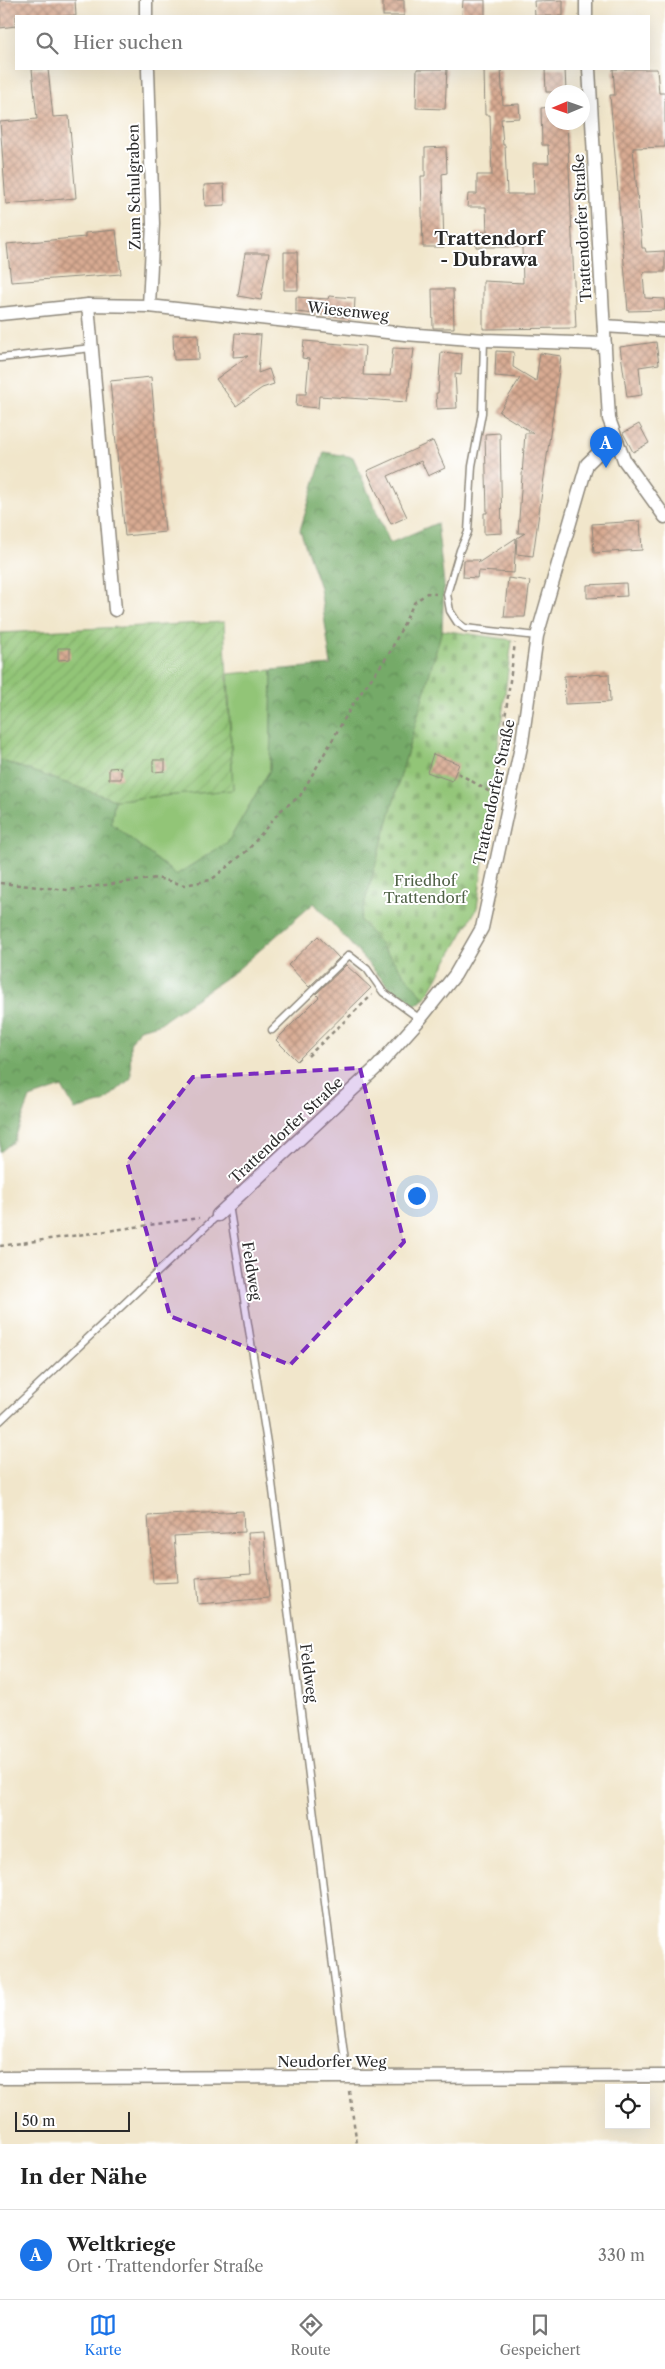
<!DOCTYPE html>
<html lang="de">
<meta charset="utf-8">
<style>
body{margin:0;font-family:"Libre Caslon Text",serif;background:#f6f6f6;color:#222}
.controls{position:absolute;right:15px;bottom:15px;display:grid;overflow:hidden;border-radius:0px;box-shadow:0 5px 20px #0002}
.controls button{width:45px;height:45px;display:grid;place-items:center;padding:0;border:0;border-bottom:1px solid #e0e0e0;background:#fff;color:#222;font:25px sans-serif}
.compass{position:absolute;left:545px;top:85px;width:45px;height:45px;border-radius:50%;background:#fff;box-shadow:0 5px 20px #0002;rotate:268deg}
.scale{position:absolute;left:15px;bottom:12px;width:115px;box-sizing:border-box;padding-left:5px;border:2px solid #2b2b2b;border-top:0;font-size:14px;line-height:18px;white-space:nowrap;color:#2b2b2b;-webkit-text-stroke:4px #fff;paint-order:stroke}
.you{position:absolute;left:416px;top:1195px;width:18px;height:18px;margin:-12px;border:4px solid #fff;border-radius:50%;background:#1a73e8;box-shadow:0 0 0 8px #1a73e833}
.badge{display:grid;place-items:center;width:32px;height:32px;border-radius:50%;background:#1a73e8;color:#fff;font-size:16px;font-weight:700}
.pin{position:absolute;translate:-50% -41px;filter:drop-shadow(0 1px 2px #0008)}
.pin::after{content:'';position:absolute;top:26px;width:18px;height:15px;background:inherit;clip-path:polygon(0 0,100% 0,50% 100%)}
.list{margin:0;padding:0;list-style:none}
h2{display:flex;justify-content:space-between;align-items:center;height:65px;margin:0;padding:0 20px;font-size:21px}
h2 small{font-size:16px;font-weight:400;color:#767676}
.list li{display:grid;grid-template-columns:32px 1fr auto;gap:15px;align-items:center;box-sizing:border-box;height:90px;padding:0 20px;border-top:1px solid #e0e0e0}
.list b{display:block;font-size:19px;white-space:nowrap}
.list p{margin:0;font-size:16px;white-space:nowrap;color:#767676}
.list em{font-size:16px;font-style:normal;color:#767676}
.icon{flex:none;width:28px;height:28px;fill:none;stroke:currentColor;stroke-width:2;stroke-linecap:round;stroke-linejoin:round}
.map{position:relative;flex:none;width:665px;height:2144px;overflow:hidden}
.search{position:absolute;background:#fff;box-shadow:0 5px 20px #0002;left:15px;right:15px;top:15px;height:55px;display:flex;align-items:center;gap:12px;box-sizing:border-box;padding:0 18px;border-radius:0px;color:#767676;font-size:19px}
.sheet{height:155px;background:#fff}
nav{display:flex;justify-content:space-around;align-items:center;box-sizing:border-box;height:70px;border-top:1px solid #e0e0e0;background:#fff;font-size:14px;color:#767676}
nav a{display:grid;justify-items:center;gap:2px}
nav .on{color:#1a73e8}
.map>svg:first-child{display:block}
</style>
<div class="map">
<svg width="665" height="2144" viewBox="0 0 665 2144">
<defs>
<pattern id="forest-crowns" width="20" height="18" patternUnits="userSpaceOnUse" patternTransform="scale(1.25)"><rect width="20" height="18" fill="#75aa68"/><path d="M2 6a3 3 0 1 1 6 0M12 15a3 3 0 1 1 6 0" fill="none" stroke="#608b56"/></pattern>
<pattern id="cemetery-stones" width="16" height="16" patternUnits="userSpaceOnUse" patternTransform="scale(1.25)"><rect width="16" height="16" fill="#92c577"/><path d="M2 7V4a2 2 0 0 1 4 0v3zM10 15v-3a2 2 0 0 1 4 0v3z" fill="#7ea967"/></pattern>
<pattern id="garden-furrows" width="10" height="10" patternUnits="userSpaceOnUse" patternTransform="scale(1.25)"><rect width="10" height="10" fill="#92c577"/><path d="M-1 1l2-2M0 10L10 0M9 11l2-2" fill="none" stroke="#7ea967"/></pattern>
<pattern id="building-cross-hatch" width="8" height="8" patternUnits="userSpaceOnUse" patternTransform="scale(1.25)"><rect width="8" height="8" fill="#d8aa92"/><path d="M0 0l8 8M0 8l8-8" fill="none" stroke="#af8b77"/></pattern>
</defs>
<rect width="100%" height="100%" fill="#fff"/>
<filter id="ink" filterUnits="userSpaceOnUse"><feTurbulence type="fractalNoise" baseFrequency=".02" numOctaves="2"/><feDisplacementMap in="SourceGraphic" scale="10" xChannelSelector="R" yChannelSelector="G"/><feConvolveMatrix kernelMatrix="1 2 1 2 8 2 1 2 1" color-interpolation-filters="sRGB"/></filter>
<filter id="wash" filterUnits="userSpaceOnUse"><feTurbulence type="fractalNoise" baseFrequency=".0096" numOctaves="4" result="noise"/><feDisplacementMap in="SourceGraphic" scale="20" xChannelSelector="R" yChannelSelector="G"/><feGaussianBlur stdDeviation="1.12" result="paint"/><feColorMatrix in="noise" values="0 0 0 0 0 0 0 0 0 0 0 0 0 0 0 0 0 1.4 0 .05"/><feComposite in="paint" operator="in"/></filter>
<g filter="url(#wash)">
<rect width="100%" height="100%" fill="#f1e6cb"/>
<polygon fill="#92c577" stroke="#5e7851" points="272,670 270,770 228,842 176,875 111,823 115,800 233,790 228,674"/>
<polygon fill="url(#forest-crowns)" stroke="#506a4a" points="324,452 353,457 390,543 437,523 444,584 442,630 360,920 425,999 413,1007 388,986 314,903 237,970 159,1024 139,1029 130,1044 131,1078 104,1102 75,1110 62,1087 30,1098 14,1141 0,1152 0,760 115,800 111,823 176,875 228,842 270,770 272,670 331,665 320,588 300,530"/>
<polygon fill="url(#cemetery-stones)" stroke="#5e7851" points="442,630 512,640 477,908 425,999 360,920"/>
<polygon fill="url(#garden-furrows)" stroke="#5e7851" points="224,622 233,790 115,800 0,760 0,633"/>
<g id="blocks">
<g fill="url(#building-cross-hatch)">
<polygon points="0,0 75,0 76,16 16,16 16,26 0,28"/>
<rect x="383" y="0" width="21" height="16"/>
<polygon points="463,0 485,0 485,16 462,16"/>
<polygon points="563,0 563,16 535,16 534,1"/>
<polygon points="32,69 48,69 53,117 69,116 76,198 6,204 0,122 37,119"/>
<polygon points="417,69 447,69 445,109 416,108"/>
<polygon points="484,69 501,69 503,105 519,104 520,118 501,119 503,145 505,145 507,194 534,194 533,163 549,163 548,145 542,145 541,108 552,107 552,122 567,122 576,328 483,329 483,281 523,283 522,247 476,247 476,233 487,232 486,207 467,207 468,194 477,194 477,175 492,175 490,115 485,115"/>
<polygon points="545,69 565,69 566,92 546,92"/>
<polygon points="613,69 657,69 659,93 665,93 665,147 633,148 642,248 645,248 646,252 665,251 665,272 645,272 643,275 645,298 665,299 665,310 628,311 610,95 615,95"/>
<polygon points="446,147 447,173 442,174 444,247 423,247 421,176 425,176 425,148"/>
<polygon points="224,184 225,205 205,206 204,185"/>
<polygon points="116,230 121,274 11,282 7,244 85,237 85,233"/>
<polygon points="284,252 297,252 298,290 284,290"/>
<polygon points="245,253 269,253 261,300 238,296"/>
<polygon points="432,289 453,289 454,328 433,328"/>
<polygon points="329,296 355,298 354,318 296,312 296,297 328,299"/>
<polygon points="235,333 261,335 258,373 269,369 274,384 262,388 236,406 216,379 248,356 233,357"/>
<polygon points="198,334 199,359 174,360 173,335"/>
<polygon points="304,341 365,346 363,375 390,376 393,348 414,349 407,402 319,396 318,408 296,406 297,394 306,394 309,359 302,358"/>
<polygon points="656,342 659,364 639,367 642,395 627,397 620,347"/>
<polygon points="496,351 514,352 513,367 536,381 540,353 561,356 533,556 516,554 517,538 525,533 518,533 525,433 533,433 499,412 520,378 495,376"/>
<polygon points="441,352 462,354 461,375 455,374 457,408 437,409 436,393 438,393"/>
<polygon points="151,377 165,532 125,536 110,381"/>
<polygon points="639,424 649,443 633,452 623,433"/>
<polygon points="500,433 502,533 484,534 484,513 487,513 485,434"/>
<polygon points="433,441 445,468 428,476 421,461 388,476 407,517 391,524 367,471"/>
<polygon points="640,521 642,550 594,553 592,524"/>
<polygon points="516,538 514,573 478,571 477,578 463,577 464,560 479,560 478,563"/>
<polygon points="508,578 530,581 525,617 504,617"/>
<polygon points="626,583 627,596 587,598 587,585"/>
<polygon points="58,648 70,648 70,659 58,660"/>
<polygon points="609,674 610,702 565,704 564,676"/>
<polygon points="433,754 459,764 452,781 427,772"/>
<polygon points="153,760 165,760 165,771 153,772"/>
<polygon points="121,767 121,779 109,779 109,768"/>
<polygon points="318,936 339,958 309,987 288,965"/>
<polygon points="346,965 371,988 297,1061 276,1040 319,997 316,994"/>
<polygon points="243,1511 244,1532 174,1536 178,1582 153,1583 148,1516"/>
<polygon points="264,1532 269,1598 198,1604 196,1578 251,1574 248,1533"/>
</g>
</g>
</g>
<g filter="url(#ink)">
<use href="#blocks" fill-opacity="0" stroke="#8e887b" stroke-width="1"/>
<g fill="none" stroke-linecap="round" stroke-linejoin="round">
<defs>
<g id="lane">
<polyline points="484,340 482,413 472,466 468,532 460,550 447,594 450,611 457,622 465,628 537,636"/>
<polyline points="0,358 92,348"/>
<polyline points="272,1030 349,955 367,969 383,992 420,1019"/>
<polyline points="229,1205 267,1443 347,2077"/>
<polyline points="0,1421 218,1215"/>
</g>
<g id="street">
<polyline points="146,0 146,16"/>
<polyline points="586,0 586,16"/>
<polyline points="148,69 153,224 149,306"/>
<polyline points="589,69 609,419 624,460 665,517"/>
<polyline points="88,305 115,610"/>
<polyline points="0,314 88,305 149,306 405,334 484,340 605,344"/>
<polyline points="604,326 665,330"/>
<polyline points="218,1215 377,1067 420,1019 455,975 482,928 522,742 537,636 587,464 614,438"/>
<polyline points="0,2078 665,2076"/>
</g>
</defs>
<use href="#lane" stroke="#8e887b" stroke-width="9"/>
<use href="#street" stroke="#8e887b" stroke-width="15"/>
<g stroke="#8e887b" stroke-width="2.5" stroke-dasharray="4 4" stroke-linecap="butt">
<polyline points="458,773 495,795"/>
<polyline points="495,794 515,643"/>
<polyline points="0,883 68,890 157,878 184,885 211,880 248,850 280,811 300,796 353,704 389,654 414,603 427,593 436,594"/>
<polyline points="308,1056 372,995"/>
<polyline points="0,1246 199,1218"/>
<polyline points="349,2091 357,2144"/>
</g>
<use href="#lane" stroke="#fff" stroke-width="6"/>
<use href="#street" stroke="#fff" stroke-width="12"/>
</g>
</g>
<path fill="#7b2cbf" fill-opacity="0.2" stroke="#7b2cbf" stroke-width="4" stroke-dasharray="10 6" stroke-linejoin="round" d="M360 1068 404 1242 290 1365 170 1316 127 1162 193 1077Z"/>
<g text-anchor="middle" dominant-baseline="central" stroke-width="4" stroke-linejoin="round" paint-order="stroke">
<g font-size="15" fill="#2b2b2b" stroke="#fff">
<text transform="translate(134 187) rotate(-91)">Zum Schulgraben</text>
<text transform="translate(582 228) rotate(-93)">Trattendorfer Straße</text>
<text transform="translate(348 311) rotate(6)">Wiesenweg</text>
<text transform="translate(494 792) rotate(-78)">Trattendorfer Straße</text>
<text transform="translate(286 1130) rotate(-43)">Trattendorfer Straße</text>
<text transform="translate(252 1271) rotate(81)">Feldweg</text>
<text transform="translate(309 1673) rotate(83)">Feldweg</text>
<text x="332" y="2061">Neudorfer Weg</text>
</g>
<g font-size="15" fill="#4f6146" stroke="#fff">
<text x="425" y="880">Friedhof<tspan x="425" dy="17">Trattendorf</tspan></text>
</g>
<g font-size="18" font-weight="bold" fill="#2b2b2b" stroke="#fff">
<text x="489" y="239">Trattendorf<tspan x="489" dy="21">- Dubrawa</tspan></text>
</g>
</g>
</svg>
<div class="controls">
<button><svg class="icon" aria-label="locate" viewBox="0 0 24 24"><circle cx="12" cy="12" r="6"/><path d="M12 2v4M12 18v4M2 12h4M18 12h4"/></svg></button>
</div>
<svg class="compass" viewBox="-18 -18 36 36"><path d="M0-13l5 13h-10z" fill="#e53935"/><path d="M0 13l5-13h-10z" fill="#767676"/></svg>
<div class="scale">50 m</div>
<div class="you"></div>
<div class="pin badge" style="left:606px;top:468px">A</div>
<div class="search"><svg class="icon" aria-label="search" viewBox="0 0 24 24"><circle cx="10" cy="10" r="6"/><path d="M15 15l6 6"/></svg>Hier suchen</div>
</div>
<section class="sheet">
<h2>In der Nähe<small></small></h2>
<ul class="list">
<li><span class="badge">A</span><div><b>Weltkriege</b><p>Ort · Trattendorfer Straße</p></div><em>330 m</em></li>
</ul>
</section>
<nav>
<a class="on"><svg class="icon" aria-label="map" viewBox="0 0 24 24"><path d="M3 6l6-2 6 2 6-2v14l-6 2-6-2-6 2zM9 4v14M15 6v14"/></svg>Karte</a>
<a><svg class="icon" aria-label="directions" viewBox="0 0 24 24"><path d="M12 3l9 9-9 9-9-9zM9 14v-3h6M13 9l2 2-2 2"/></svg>Route</a>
<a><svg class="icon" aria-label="saved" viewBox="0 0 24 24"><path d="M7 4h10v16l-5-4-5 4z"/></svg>Gespeichert</a>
</nav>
